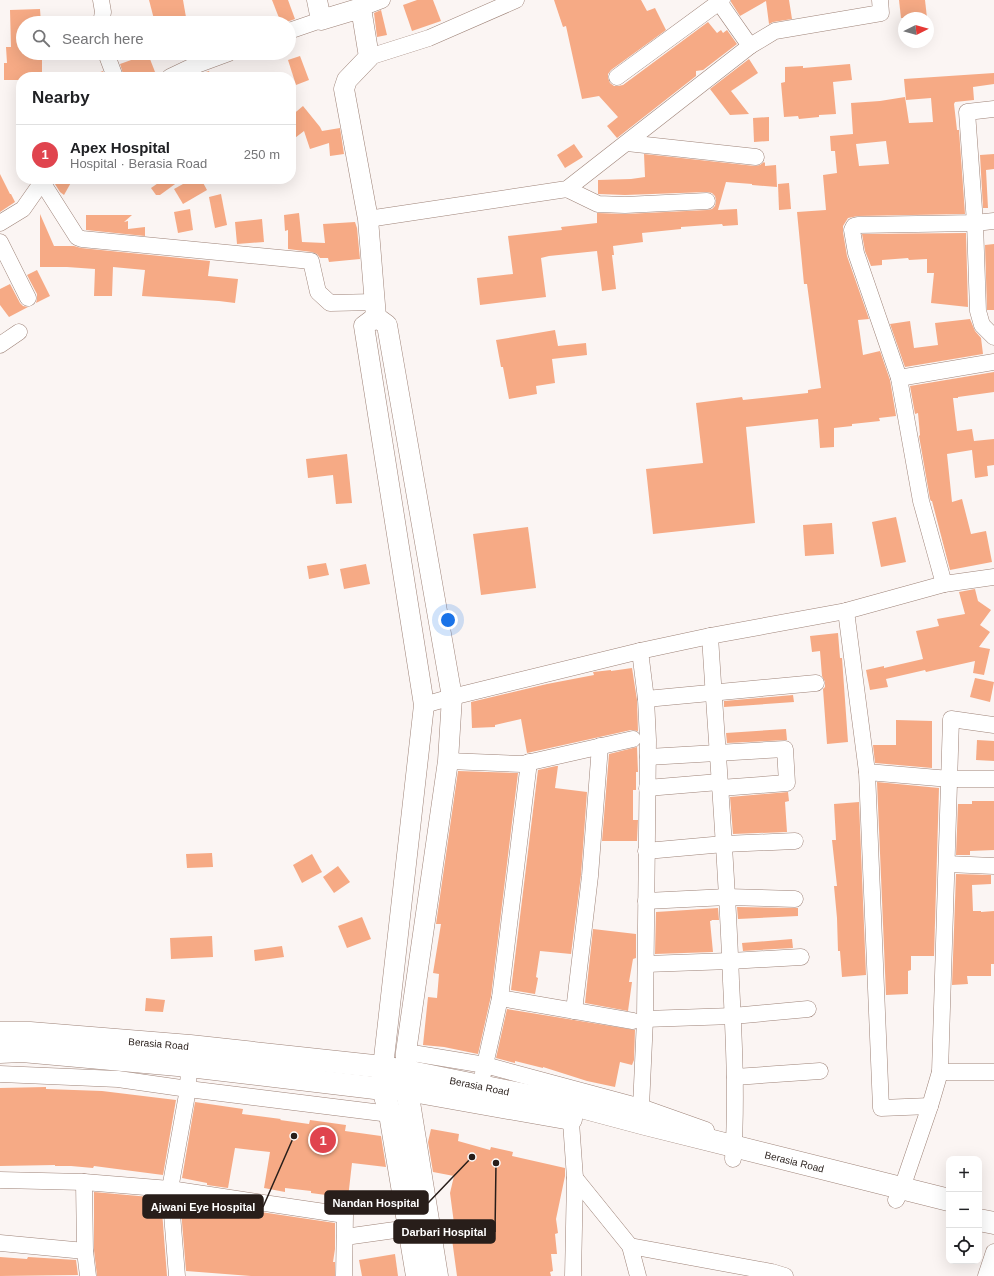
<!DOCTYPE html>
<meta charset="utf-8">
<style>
body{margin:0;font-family:Helvetica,sans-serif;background:#f2f2f2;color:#202124}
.controls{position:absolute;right:12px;bottom:12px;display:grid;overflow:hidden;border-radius:8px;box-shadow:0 4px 16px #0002}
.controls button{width:36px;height:36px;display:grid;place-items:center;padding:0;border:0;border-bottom:1px solid #e0e0e0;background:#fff;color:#202124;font:20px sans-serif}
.compass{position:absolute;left:898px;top:12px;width:36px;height:36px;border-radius:50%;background:#fff;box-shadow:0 4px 16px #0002;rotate:85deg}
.you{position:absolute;left:448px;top:620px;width:14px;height:14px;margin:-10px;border:3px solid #fff;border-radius:50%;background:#1a73e8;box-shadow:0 0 0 6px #1a73e833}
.badge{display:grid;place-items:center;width:26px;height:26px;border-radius:50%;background:#2563eb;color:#fff;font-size:13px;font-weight:700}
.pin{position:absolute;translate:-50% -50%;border:2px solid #fff;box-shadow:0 1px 4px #0006}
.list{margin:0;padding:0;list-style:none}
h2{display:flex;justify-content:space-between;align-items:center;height:52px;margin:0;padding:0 16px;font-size:17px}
h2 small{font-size:13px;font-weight:400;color:#757577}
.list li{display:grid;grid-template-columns:26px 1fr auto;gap:12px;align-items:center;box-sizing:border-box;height:60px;padding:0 16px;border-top:1px solid #e0e0e0}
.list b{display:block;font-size:15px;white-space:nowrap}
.list p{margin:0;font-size:13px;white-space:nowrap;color:#757577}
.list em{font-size:13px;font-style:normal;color:#757577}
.icon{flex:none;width:22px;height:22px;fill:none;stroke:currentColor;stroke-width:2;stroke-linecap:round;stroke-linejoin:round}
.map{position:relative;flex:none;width:994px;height:1276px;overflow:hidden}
.search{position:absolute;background:#fff;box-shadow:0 4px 16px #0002;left:16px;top:16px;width:280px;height:44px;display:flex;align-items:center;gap:10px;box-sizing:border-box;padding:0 14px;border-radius:22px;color:#757577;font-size:15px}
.panel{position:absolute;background:#fff;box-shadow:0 4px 16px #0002;left:16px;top:72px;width:280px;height:112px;border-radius:16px}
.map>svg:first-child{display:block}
</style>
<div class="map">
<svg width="994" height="1276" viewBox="0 0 994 1276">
<rect width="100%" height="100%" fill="#fbf5f3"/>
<g fill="#f6aa85" fill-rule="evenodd">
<polygon points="149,0 183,0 187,23 155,23"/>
<polygon points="272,0 288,0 295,19 284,23 281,23"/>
<polygon points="417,0 433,0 441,21 412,31 403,5"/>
<polygon points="554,0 641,0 647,11 655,8 666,30 611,70 608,74 608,78 610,83 614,86 618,86 623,85 708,22 717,33 721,30 723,33 727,30 737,44 703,70 696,71 696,76 617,138 607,126 618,117 599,96 582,99 566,26 563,27"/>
<polygon points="731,0 789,0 792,19 773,22 769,24 766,1 740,16 731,2"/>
<polygon points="899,0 925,0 927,18 901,18"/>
<polygon points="40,9 41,23 23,23 23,53 42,53 42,77 21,77 21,80 4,80 4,63 7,63 6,47 11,47 10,10"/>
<polygon points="381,10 387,35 377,37 374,13"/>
<polygon points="148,54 157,77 124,77 120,64"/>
<polygon points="300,56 309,80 296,85 288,60"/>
<polygon points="749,59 758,73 731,91 749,114 730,115 710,89"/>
<polygon points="850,64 852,80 833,82 836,114 819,115 819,117 799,119 798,116 784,117 781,83 785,82 785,67 803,66 803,68"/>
<polygon points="103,71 105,77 90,77 90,76"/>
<polygon points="209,71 211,77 196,77 196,75"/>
<path d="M994 73V84L973 87 974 100 955 102 954 104 957 130H959L965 214 858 216 848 218 843 226V232L847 256 869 319 858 320 863 355 880 351 890 380 896 416 879 418 880 421 852 424V426L834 428V447L820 448 818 419 746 427 755 523 653 534 646 469 703 463 696 403 742 397 743 400 808 393V390L821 388 807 284H804L797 212 826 210 823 175 837 173 835 151H831L830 136 853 134 851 103 880 101 905 97 909 123 933 122 931 98 906 100 904 79ZM886 141 889 164 859 166 856 144Z"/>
<polygon points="303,106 320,127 322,131 340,128 344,154 330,156 329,143 310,149 304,131 291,141 291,116"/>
<polygon points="769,117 769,141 754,142 753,118"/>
<polygon points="574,144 583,157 565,168 557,155"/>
<polygon points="644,154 755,166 760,165 764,162 765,163 765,166 776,165 777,187 752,185 752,184 726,182 718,210 737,209 738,225 723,226 722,224 681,227 681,229 642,233 643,242 613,246 614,255 612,255 616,289 602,291 597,251 549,256 541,258 546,297 480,305 477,278 513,274 508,236 562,230 561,227 597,223 597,213 625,214 707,210 712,209 715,206 716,201 715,196 712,193 707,192 625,195 598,194 598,180 631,179 645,177"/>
<polygon points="994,154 994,169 986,170 988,208 983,208 980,155"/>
<polygon points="0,174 10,194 11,194 15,202 0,212"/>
<polygon points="53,179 73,179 64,195 60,192 53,181"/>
<polygon points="164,179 182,179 160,195 156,195 151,188"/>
<polygon points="192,179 201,179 207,190 183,204 174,189"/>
<polygon points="789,183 791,209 779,210 778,184"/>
<polygon points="221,194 227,225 215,228 209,197"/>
<polygon points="190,209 193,230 178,233 174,212"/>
<polygon points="299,213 302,242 325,243 323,224 355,222 357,228 360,259 329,262 328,258 320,258 317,254 312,252 288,249 288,230 285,231 284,215"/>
<polygon points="40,214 54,246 74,246 81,248 210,261 208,276 238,279 235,303 219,301 142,296 145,270 113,267 112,296 94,296 95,269 67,267 40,267"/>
<polygon points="86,215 132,215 124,222 128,221 128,229 145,227 145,236 86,230"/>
<polygon points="262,219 264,242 237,244 235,222"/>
<polygon points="966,233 968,307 931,303 934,273 927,273 927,259 909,260 908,258 882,260 882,265 871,266 865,251 862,234"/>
<polygon points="994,244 994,310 987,310 985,245"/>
<polygon points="37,270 50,296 36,303 37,299 37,294 27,275"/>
<polygon points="10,284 20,303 23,306 28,307 9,317 0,305 0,289"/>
<polygon points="970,319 975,331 981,338 983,354 905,367 890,324 910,321 914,348 938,345 935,323"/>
<polygon points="555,330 558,346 586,343 587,355 552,359 555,383 536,386 537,394 509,399 503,367 501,367 496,340"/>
<polygon points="994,372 994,392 958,397 958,398 953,398 957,431 972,429 974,441 994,439 994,465 987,466 988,476 975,478 972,450 947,454 952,502 962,499 971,534 986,531 992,562 950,570 932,501 931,501 930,499 919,436 920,435 918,413 915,414 910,386"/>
<polygon points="347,454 352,503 336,504 333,475 308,478 306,459"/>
<polygon points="896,517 906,562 881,567 872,522"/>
<polygon points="832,523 834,554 805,556 803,525"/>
<polygon points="528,527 536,588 481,595 473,534"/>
<polygon points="326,563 329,575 309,579 307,566"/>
<polygon points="366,564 370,584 344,589 340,569"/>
<polygon points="975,589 978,601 991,610 980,625 990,632 979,647 990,649 984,675 973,673 975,661 926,672 925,670 886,679 888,687 870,690 866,670 884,666 884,668 923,659 916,631 939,626 937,619 965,614 959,592"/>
<polygon points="838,633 840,658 842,658 848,742 827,744 823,689 825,687 825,682 822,676 820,651 812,652 810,636"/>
<polygon points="632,668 637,700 638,731 631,730 527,753 521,719 495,725 495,727 472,728 471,702 547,684 594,675 593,672 611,670 611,671"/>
<polygon points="975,678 994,682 990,702 970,697"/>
<polygon points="793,695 794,702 724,707 724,701"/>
<polygon points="896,720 932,721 932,768 875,763 873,745 896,745"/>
<polygon points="786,729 787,740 727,743 726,733"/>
<polygon points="977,740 994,741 994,761 976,760"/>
<polygon points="637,747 638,772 636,772 636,790 633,790 633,820 638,820 637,841 602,841 609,754"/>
<polygon points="556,766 558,766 555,788 587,792 581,875 571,954 540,951 536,977 538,978 535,994 511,990 538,770"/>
<polygon points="458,771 518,773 491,996 478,1054 444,1047 423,1045 428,997 437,998 439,974 433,973 441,924 436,924"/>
<polygon points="877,782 939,788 934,956 911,956 911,970 908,971 908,994 886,995"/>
<polygon points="788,792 789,801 785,802 787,832 733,834 730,797"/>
<polygon points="972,801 994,801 994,850 970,851 970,855 956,855 958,804 972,804"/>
<polygon points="859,802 866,975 842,977 840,951 838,951 837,918 834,886 837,886 832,840 836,840 834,804"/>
<polygon points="212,853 213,867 187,868 186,854"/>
<polygon points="312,854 322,872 302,883 293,865"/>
<polygon points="338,866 350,882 334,893 323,877"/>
<polygon points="956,874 991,875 991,884 972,885 973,911 981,911 981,912 994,911 994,964 991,964 991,976 967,976 968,984 952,985"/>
<polygon points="737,907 798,908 798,916 738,919"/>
<polygon points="718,908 719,920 711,920 712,921 710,921 713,952 655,954 656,912"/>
<polygon points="362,917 371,939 347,948 338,926"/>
<polygon points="593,929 636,934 636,958 633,959 629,982 632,982 628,1011 585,1003"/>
<polygon points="212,936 213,957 171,959 170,938"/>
<polygon points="792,939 793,948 743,951 742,943"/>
<polygon points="282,946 284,957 255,961 254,950"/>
<polygon points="146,998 165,1000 163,1012 145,1011"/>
<polygon points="507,1009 635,1030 634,1060 632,1065 620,1062 615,1087 587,1081 543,1067 543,1068 515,1061 515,1063 496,1058"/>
<polygon points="46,1087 46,1089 102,1091 176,1100 163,1175 94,1166 93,1168 71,1166 55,1166 55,1165 0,1166 0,1088"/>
<polygon points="195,1102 243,1109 242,1114 281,1119 280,1120 309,1124 310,1120 346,1125 345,1131 381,1136 386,1167 352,1163 348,1198 311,1193 311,1191 285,1188 285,1192 264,1188 270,1152 235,1148 228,1188 207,1185 207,1183 182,1178"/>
<polygon points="431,1129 459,1134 458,1141 490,1150 491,1147 513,1152 512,1156 565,1168 565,1176 556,1219 558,1233 555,1234 557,1254 551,1254 553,1271 550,1272 551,1276 457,1276 451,1232 455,1231 450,1193 454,1176 433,1172 428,1142"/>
<polygon points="94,1192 161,1198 167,1276 97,1276 94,1250"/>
<polygon points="185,1201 335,1223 335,1249 333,1262 335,1262 335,1276 251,1276 186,1271 181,1210 184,1210"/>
<polygon points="395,1254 398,1276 362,1276 359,1260"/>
<polygon points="0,1257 27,1259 28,1257 76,1260 78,1275 0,1276"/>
</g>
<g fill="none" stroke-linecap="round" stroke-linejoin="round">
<defs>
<g id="minor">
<polyline points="719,2 750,46"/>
<polyline points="361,8 382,0"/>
<polyline points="101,23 103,12 101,0"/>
<polyline points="289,31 321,20"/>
<polyline points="106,53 115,77"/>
<polyline points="369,57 429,38 516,0"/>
<polyline points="170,77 191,67 229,53"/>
<polyline points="617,77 722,0"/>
<polyline points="994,109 967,112 975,223 978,311 982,325 994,337"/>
<polyline points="627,143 756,157"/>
<polyline points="42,182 77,237 82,239 311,261 318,292 330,303 375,302"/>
<polyline points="567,189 598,204 625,205 707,201"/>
<polyline points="368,219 567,189 750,46 775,31 881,13 880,0"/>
<polyline points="0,223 23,209 44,179"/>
<polyline points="0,242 28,298"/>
<polyline points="0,345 19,332"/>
<polyline points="899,378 994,362"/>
<polyline points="944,584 921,501 899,378 856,253 852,230 854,226 858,225 975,223 994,221"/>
<polyline points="846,611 867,772 881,1108 930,1106"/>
<path d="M710 636C717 751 727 866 731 981 734 1040 737 1100 733 1159"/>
<polyline points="640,651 646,699 648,740 645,1019 641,1107"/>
<polyline points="646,699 816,683"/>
<polyline points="424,705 452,697 640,651 710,636 846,611 944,584 994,577"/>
<polyline points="648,757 785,749 787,783 720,788"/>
<polyline points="448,761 522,764 633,739"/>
<polyline points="867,772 950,779 994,779"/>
<polyline points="647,788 719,782"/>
<polyline points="646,851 724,844 795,841"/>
<polyline points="947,864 994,866"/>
<polyline points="646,901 727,897 795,899"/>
<polyline points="646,964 730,961 801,957"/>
<polyline points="500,998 633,1021"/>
<polyline points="574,1011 590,876 600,746"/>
<polyline points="645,1019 733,1016 808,1009"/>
<polyline points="406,1052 485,1065 641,1107 706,1130"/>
<polyline points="940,1072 994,1072"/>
<polyline points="0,1074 118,1079 188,1089 390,1114"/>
<polyline points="735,1077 820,1071"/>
<polyline points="478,1096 500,998 529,762"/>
<polyline points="570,1108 575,1178 573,1276"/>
<polyline points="575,1178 630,1246 638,1276"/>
<polyline points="0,1180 84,1182 170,1189 345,1215 344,1276"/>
<polyline points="84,1182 85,1251 88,1276"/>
<polyline points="896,1200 902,1188 930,1106 940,1072 951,719 994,725"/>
<polyline points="345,1237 409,1228"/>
<polyline points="0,1243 85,1251"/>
<polyline points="630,1246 772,1272 785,1276"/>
<polyline points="177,1276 170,1189 188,1089 189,1066"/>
<polyline points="986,1276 994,1252"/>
</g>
<g id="tertiary">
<polyline points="317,0 321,20 361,8 369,57 347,80 344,89 368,219 376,317 387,325 452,697 448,761 406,1052 406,1071"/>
<polyline points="376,317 364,326 424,705 383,1067"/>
</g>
<g id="secondary">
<polyline points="383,1070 383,1089 390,1114 417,1276"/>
<polyline points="406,1072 407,1090 437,1276"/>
</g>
<g id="primary">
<path id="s1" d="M0 1033H30L190 1046 383 1067 406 1071 570 1104 645 1124 949 1200"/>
<polyline points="0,1052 22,1051 189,1066 383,1089 407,1090 571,1119"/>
<polyline points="979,1220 994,1223"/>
</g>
</defs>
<use href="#minor" stroke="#9e8378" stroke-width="17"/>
<use href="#tertiary" stroke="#9e8378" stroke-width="21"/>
<use href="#secondary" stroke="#9e8378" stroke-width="23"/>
<use href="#primary" stroke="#9e8378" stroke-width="23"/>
<use href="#minor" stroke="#fff" stroke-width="16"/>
<use href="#tertiary" stroke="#fff" stroke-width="20"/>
<use href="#secondary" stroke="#fff" stroke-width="22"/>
<use href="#primary" stroke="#fff" stroke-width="22"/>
</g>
<g text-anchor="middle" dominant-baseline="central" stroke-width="4" stroke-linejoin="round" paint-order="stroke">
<g font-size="10" fill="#281e1a" stroke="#fff">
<text stroke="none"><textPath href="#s1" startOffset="159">Berasia Road</textPath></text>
<text stroke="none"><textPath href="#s1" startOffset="483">Berasia Road</textPath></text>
<text stroke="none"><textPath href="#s1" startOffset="807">Berasia Road</textPath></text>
</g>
</g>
<path fill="none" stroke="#281e1a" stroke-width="1.5" d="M472 1157L428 1203M294 1136L263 1207M496 1163L495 1232"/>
<g fill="#281e1a" stroke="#fff" stroke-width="1.5">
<circle cx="472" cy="1157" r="4"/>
<circle cx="294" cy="1136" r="4"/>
<circle cx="496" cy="1163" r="4"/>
</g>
<g fill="#281e1a" stroke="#281e1a" stroke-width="1.5">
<rect x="325" y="1191" width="103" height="23" rx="4"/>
<rect x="143" y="1195" width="120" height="23" rx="4"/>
<rect x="394" y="1220" width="101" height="23" rx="4"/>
</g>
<g font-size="11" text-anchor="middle" font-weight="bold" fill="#fff">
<text x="376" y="1207">Nandan Hospital</text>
<text x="203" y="1211">Ajwani Eye Hospital</text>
<text x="444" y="1236">Darbari Hospital</text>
</g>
</svg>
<div class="controls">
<button>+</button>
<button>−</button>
<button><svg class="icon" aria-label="locate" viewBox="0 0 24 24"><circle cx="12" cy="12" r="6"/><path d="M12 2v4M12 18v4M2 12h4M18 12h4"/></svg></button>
</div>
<svg class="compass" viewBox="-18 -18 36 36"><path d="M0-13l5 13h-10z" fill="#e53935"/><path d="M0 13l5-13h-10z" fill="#757577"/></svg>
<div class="you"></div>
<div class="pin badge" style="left:323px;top:1140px;background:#e0444e">1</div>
<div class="search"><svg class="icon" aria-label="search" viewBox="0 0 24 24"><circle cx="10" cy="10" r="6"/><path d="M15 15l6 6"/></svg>Search here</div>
<section class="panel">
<h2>Nearby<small></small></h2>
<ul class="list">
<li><span class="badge" style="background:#e0444e">1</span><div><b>Apex Hospital</b><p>Hospital · Berasia Road</p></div><em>250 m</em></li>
</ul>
</section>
</div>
